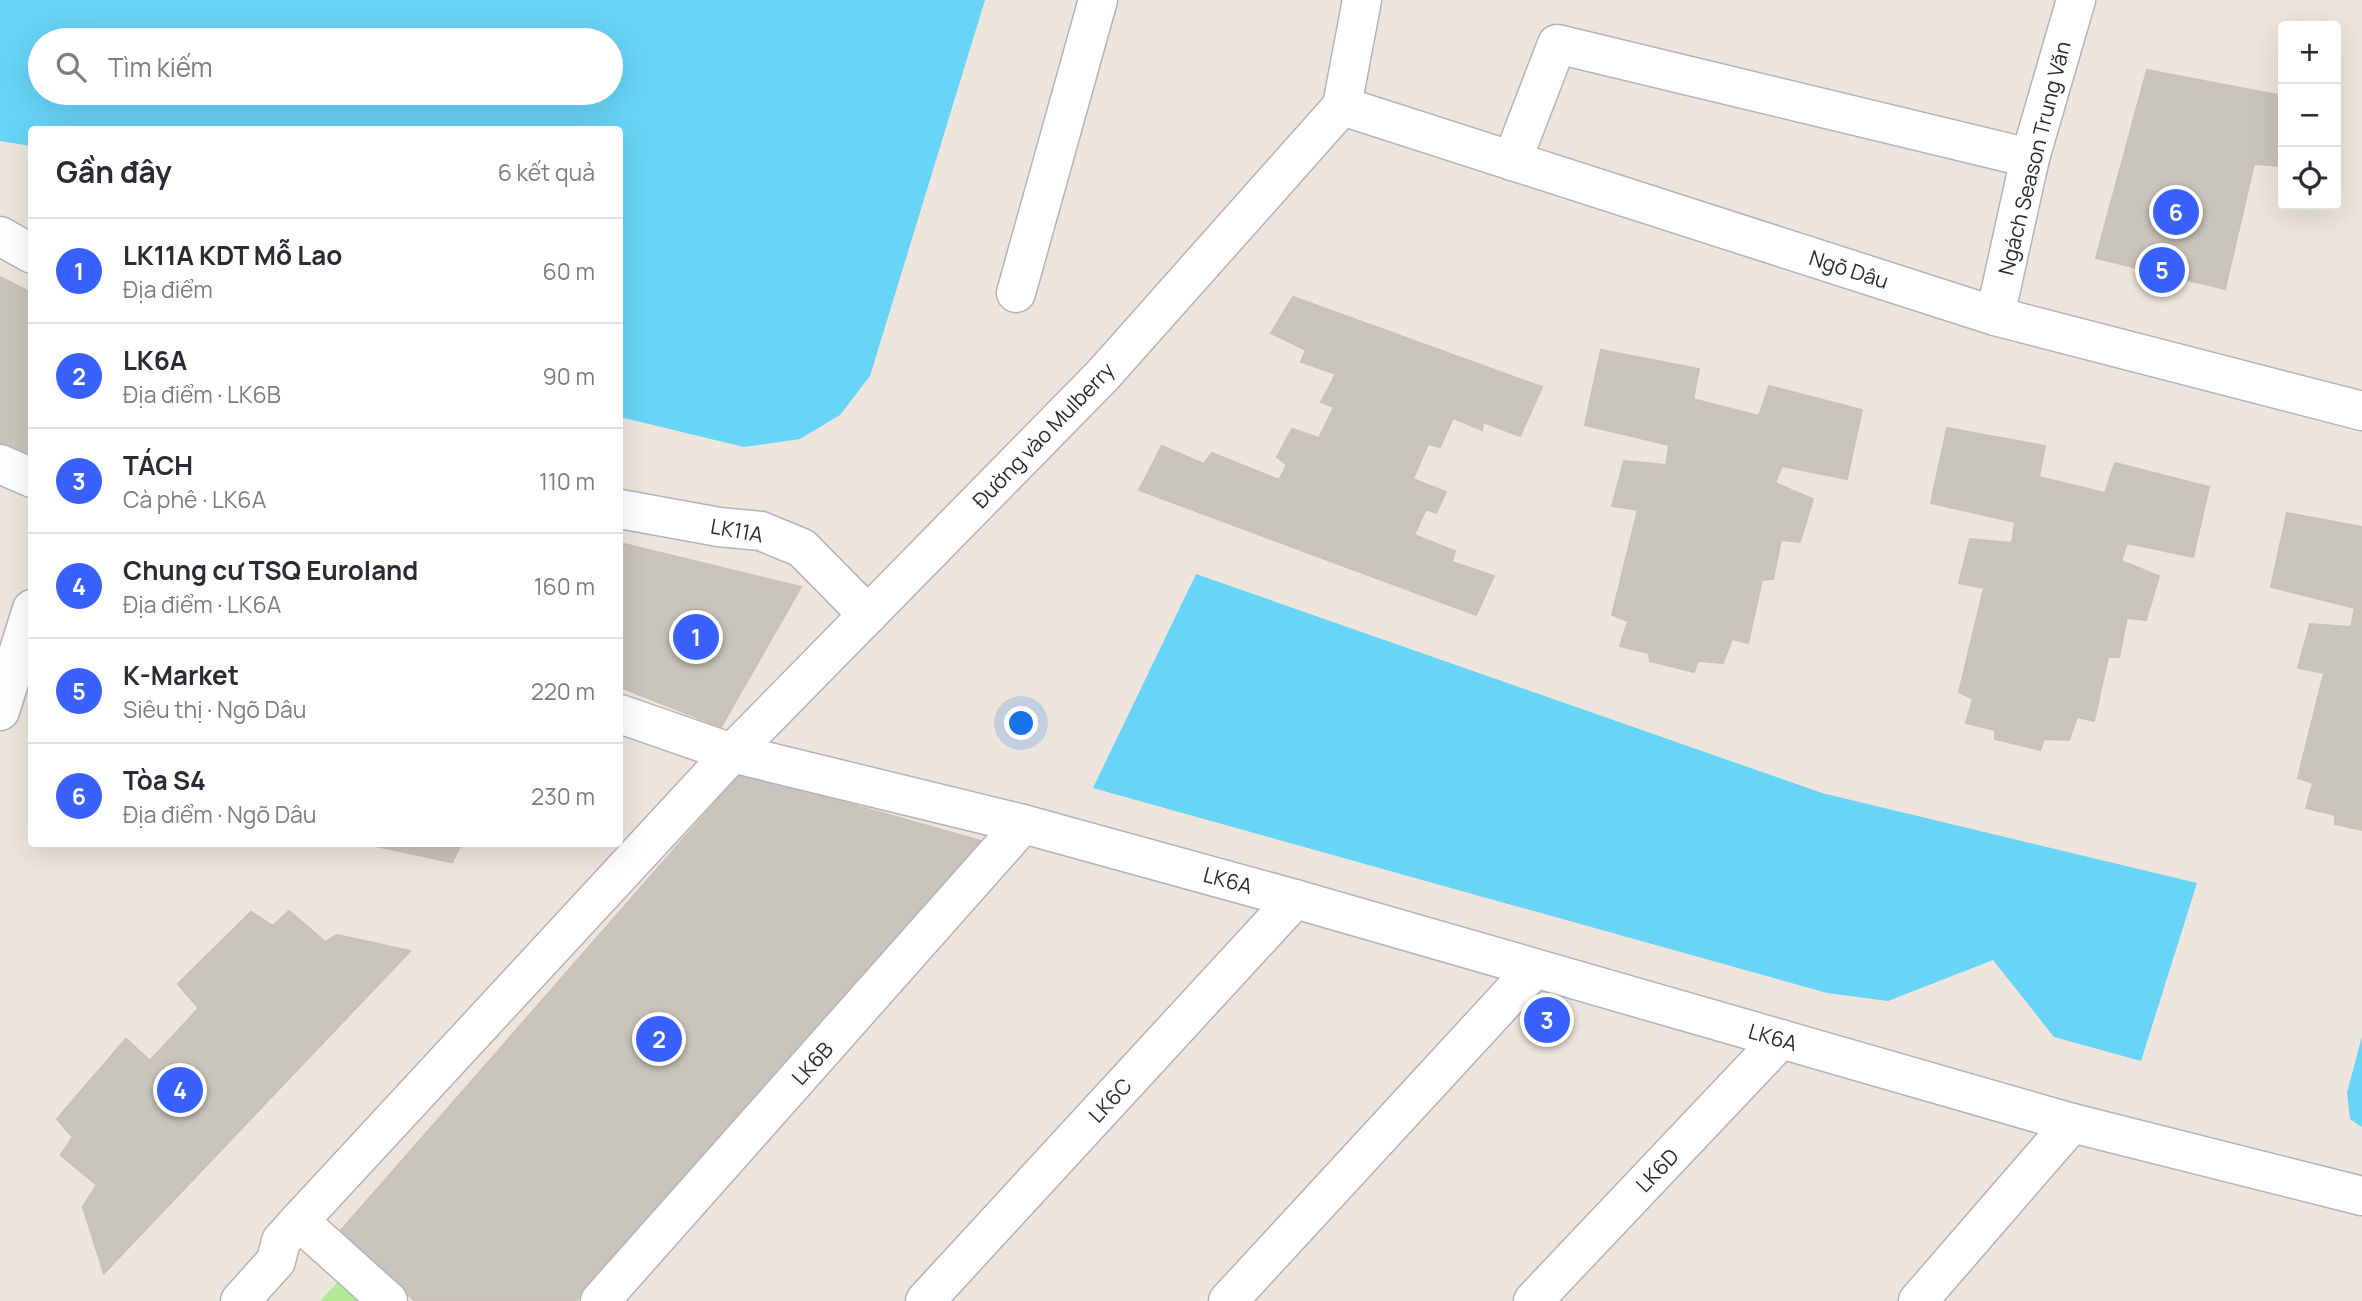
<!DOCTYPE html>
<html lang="vi">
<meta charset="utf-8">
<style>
body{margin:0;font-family:Manrope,sans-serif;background:#f7f7f7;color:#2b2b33}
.controls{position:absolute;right:21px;top:21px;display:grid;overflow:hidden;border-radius:7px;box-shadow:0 7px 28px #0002}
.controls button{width:63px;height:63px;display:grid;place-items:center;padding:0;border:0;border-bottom:2px solid #e1e1e2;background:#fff;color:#2b2b33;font:35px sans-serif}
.you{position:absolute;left:1022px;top:724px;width:24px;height:24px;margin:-18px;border:5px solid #fff;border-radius:50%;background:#1a73e8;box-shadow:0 0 0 10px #1a73e833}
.badge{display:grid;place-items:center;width:46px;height:46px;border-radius:50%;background:#3961ff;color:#fff;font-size:23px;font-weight:700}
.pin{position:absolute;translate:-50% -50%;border:4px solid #fff;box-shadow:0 2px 7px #0006}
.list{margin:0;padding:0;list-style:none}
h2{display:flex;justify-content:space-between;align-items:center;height:91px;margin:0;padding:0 28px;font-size:30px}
h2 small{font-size:23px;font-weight:400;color:#7c7c81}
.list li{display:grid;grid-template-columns:46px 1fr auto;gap:21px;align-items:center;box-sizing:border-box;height:105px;padding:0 28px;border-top:2px solid #e1e1e2}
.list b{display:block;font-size:26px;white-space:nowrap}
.list p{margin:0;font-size:23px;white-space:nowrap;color:#7c7c81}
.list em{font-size:23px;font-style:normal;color:#7c7c81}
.icon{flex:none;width:38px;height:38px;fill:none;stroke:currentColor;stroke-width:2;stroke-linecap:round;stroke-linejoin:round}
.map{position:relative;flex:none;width:2362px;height:1301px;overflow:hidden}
.search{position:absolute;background:#fff;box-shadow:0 7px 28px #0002;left:28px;top:28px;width:595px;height:77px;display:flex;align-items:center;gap:18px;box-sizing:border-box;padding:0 24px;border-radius:38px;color:#7c7c81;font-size:26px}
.panel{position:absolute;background:#fff;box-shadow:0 7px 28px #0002;left:28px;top:126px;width:595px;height:721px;border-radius:7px}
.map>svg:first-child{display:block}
</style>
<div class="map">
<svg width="2362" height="1301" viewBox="0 0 2362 1301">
<rect width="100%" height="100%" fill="#eee6dd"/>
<polygon fill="#b3e895" points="341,1279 365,1301 320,1301"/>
<g fill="#68d4f7" fill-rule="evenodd">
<path d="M0 0H985L870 376 840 415 800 439 744 447 620 417V130H32L31 146 0 141ZM611 40V93H40V40Z"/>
<polygon points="1196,574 1822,793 2197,883 2141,1061 2054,1037 1993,960 1888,1001 1827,993 1093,788"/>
<polygon points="2362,1036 2362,1127 2350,1119 2347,1093"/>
</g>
<g fill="#c9c4bb" stroke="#cac2b6" stroke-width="2">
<polygon points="2147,70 2283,96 2283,166 2254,164 2225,289 2096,258"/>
<polygon points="0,277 32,293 32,461 0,447"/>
<polygon points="1293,297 1542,387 1520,436 1483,422 1482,430 1453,418 1440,447 1428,444 1413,479 1446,492 1436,513 1426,509 1414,535 1455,551 1452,562 1494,576 1476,615 1139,490 1162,446 1204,464 1212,453 1279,480 1287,465 1277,457 1292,429 1319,438 1334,407 1321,402 1336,374 1301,362 1306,350 1271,333"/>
<polygon points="1601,350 1699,369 1693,399 1759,416 1769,386 1862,410 1847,479 1782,466 1775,483 1813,499 1800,542 1781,540 1773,579 1762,580 1748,643 1732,639 1723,663 1698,661 1694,672 1650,661 1649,653 1620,646 1628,621 1612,615 1638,510 1612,506 1624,461 1666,465 1669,445 1585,425"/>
<polygon points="1947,428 2045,446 2039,477 2105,493 2115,463 2209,487 2193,557 2127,543 2121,561 2159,576 2146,620 2127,618 2119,657 2108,657 2094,721 2077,717 2069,740 2044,739 2040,750 1995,739 1995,730 1966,723 1973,699 1959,692 1984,588 1959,583 1970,539 2012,543 2015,522 1931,503"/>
<polygon points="2287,513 2362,527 2362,830 2335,824 2335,815 2306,808 2313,783 2298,778 2324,673 2298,668 2310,624 2351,627 2355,608 2271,587"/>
<polygon points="620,543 801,587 721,727 620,687"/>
<polygon points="741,773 985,842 576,1301 415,1301 337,1235"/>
<polygon points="367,844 461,844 452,862"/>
<polygon points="367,844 461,844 452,862"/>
<polygon points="289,911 325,942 337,935 410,951 104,1273 83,1207 97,1185 61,1155 73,1137 57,1119 126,1039 150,1061 199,1008 178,984 251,912 273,926"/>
<polygon points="289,911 325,942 337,935 410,951 104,1273 83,1207 97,1185 61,1155 73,1137 57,1119 126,1039 150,1061 199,1008 178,984 251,912 273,926"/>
</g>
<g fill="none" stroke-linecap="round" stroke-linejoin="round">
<defs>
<g id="minor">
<polyline points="1342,106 1995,316 2362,411"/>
<polyline points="1342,106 1362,0"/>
<polyline points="1512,161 1557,44 2030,158"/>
<polyline points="0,236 32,254"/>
<polyline points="1016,293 1098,0"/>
<polyline points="1995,316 2030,158 2076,0"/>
<polyline points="0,464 32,478"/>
<polyline points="620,509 719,527 761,531 802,548 868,615"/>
<polyline points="0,711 32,609"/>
<polyline points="620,714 732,753 1023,824 1295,899 2072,1123 2362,1196"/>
<polyline points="299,1221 388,1301"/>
<polyline points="240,1301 276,1261 281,1241 299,1221 732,753 1103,375 1342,106"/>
<polyline points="600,1301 1023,824"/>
<polyline points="925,1301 1295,899"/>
<polyline points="1228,1301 1534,969"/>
<polyline points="1533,1301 1781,1039"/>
<polyline points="1918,1301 2072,1123"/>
</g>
</defs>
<use href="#minor" stroke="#b1b4c0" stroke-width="41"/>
<use href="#minor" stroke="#fff" stroke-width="38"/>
</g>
<g text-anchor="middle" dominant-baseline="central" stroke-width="5" stroke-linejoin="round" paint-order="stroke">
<g font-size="21" fill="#2b2b2b" stroke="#fff">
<text transform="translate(2034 158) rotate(-76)">Ngách Season Trung Văn</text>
<text transform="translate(1849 269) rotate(18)">Ngõ Dâu</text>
<text transform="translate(1043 435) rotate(-46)">Đường vào Mulberry</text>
<text transform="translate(737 530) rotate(10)">LK11A</text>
<text transform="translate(1228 880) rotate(15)">LK6A</text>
<text transform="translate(1773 1037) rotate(16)">LK6A</text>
<text transform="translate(812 1063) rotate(-48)">LK6B</text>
<text transform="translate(1110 1100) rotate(-47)">LK6C</text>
<text transform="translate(1657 1170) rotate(-46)">LK6D</text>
</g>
</g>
</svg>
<div class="controls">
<button>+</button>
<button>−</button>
<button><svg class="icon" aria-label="locate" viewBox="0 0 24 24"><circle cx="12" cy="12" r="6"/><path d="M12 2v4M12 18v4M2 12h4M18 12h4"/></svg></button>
</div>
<div class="you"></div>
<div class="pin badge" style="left:696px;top:637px">1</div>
<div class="pin badge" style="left:659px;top:1039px">2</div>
<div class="pin badge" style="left:1547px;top:1020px">3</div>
<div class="pin badge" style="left:180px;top:1090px">4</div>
<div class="pin badge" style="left:2162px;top:270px">5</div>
<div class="pin badge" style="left:2176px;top:212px">6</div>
<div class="search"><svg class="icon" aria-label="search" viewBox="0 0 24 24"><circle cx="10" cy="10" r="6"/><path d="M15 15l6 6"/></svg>Tìm kiếm</div>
<section class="panel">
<h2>Gần đây<small>6 kết quả</small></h2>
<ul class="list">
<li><span class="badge">1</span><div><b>LK11A KDT Mỗ Lao</b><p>Địa điểm</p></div><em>60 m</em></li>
<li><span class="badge">2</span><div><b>LK6A</b><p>Địa điểm · LK6B</p></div><em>90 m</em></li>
<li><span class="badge">3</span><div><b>TÁCH</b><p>Cà phê · LK6A</p></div><em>110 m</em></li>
<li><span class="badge">4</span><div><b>Chung cư TSQ Euroland</b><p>Địa điểm · LK6A</p></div><em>160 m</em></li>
<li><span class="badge">5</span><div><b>K-Market</b><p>Siêu thị · Ngõ Dâu</p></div><em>220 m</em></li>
<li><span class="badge">6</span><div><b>Tòa S4</b><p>Địa điểm · Ngõ Dâu</p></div><em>230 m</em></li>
</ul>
</section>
</div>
